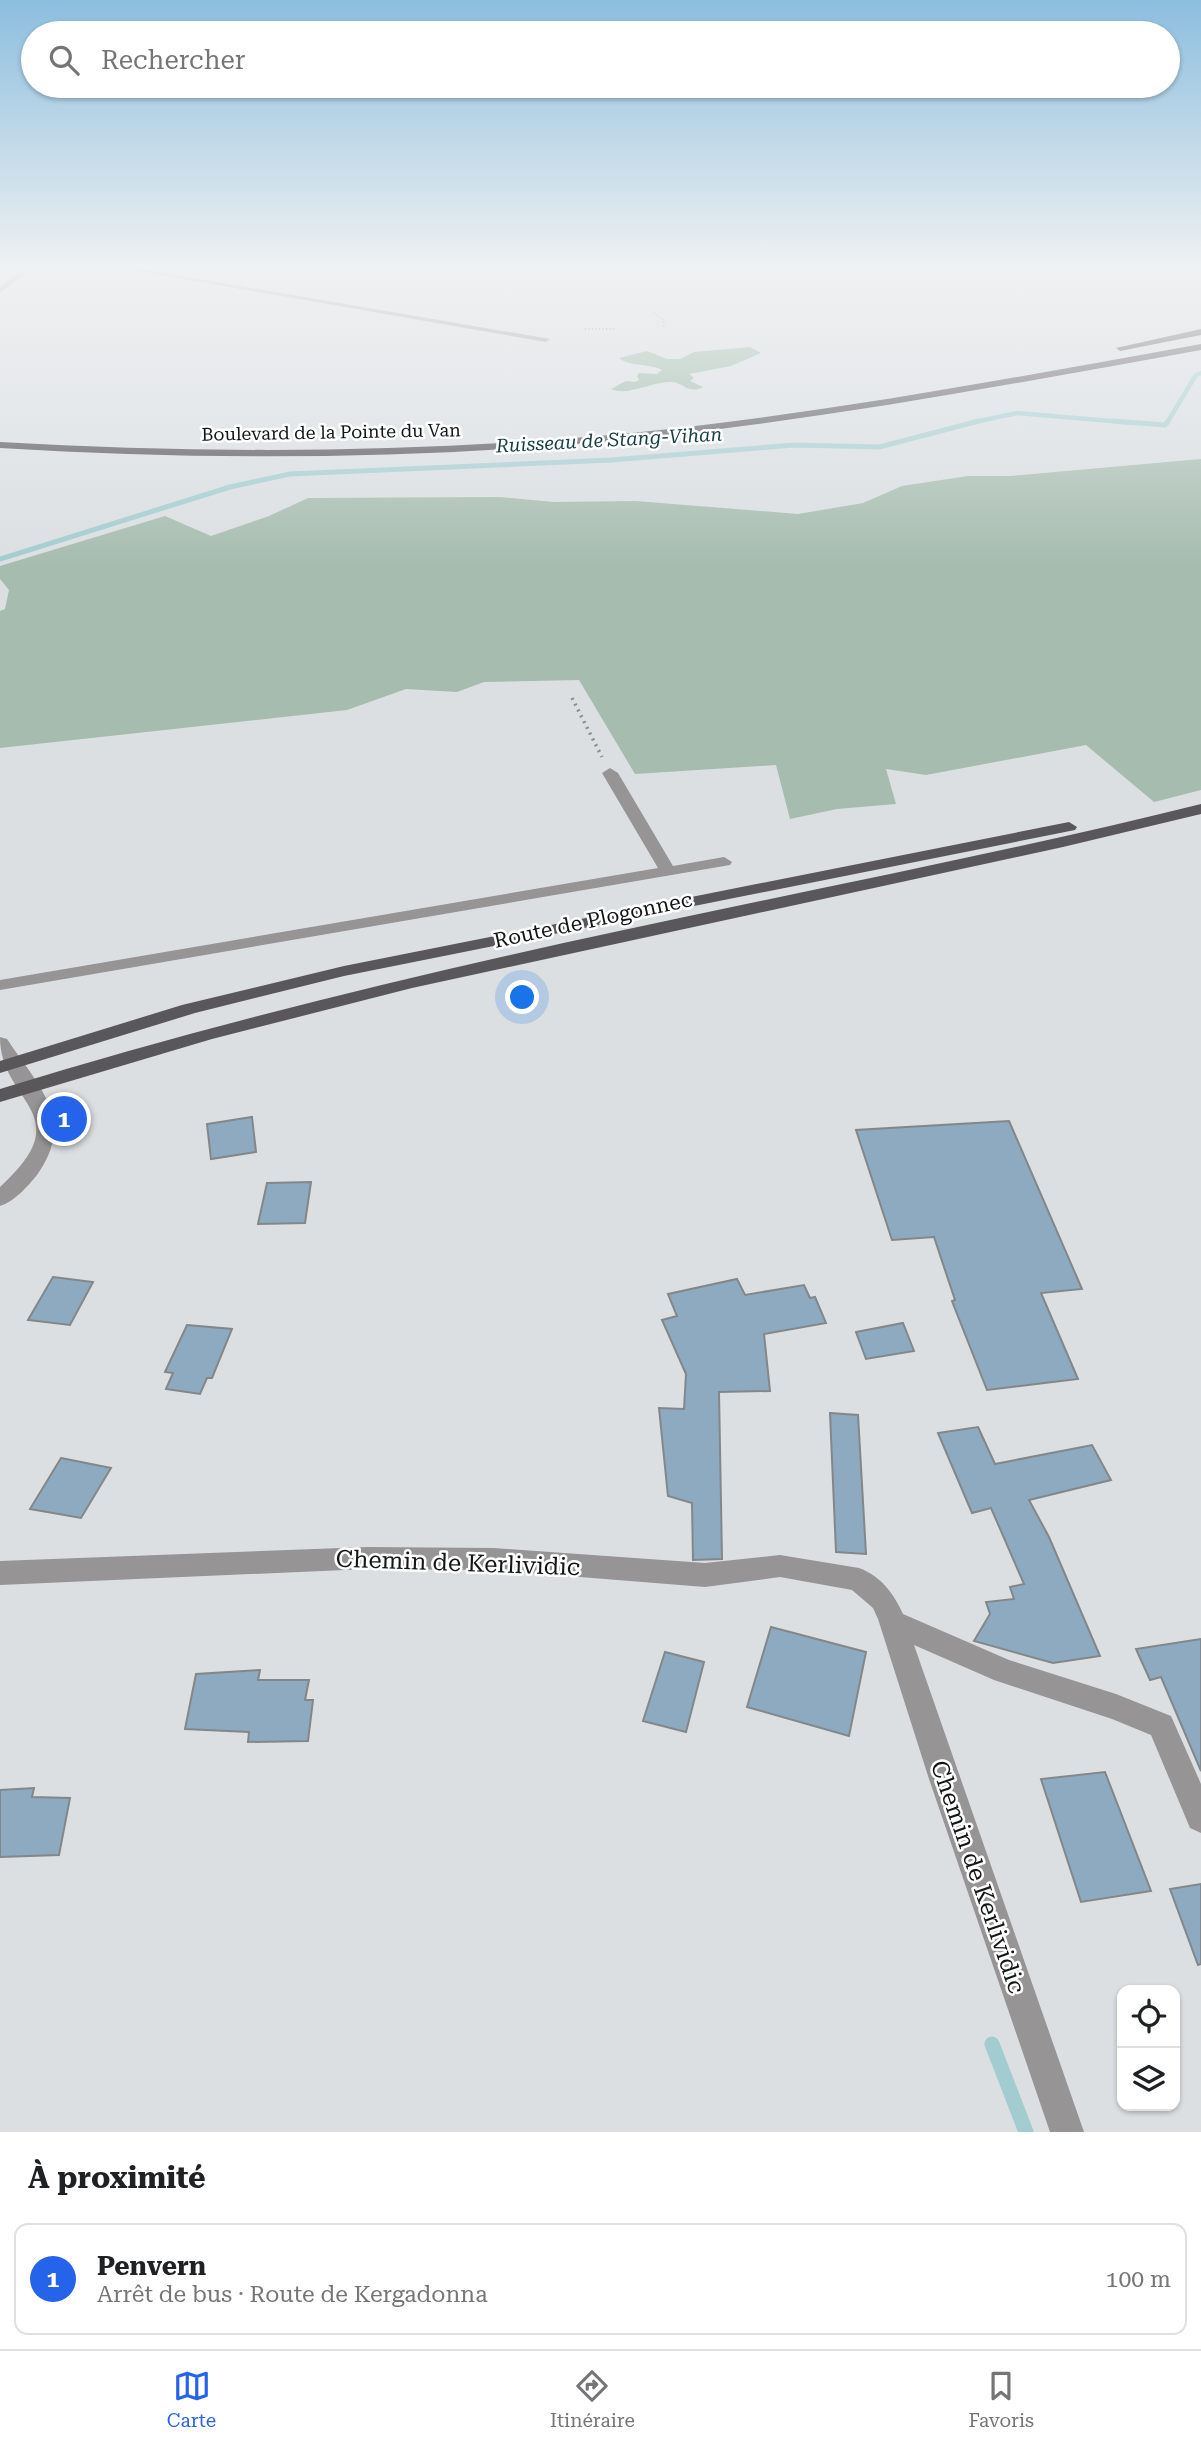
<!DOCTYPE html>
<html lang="fr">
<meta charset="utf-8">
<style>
body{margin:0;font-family:"Roboto Serif",serif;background:#f6f6f6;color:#202124}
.controls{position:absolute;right:21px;bottom:21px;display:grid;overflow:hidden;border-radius:14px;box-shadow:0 2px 5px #0004}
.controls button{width:63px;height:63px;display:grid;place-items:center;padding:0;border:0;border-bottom:2px solid #e0e0e0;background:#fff;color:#202124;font:35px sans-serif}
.you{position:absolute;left:523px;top:998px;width:24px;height:24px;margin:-18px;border:5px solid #fff;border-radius:50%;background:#1a73e8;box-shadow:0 0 0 10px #1a73e833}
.badge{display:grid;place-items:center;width:46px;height:46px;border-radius:50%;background:#2563eb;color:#fff;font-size:23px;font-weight:700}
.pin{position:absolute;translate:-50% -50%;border:4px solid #fff;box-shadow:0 2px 7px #0006}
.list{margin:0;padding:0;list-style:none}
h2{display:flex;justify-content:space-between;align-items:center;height:91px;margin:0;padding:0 28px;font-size:30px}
h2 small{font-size:23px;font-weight:400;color:#757577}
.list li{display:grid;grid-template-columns:46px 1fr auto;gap:21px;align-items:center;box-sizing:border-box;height:112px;margin:0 14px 14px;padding:0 14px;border:2px solid #e0e0e0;border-radius:14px}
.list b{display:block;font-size:26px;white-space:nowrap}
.list p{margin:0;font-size:23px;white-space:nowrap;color:#757577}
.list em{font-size:23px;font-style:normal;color:#757577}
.icon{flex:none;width:38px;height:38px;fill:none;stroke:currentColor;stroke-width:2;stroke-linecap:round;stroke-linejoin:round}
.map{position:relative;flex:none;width:1201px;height:2132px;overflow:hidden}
.search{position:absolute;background:#fff;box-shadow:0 2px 5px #0004;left:21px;right:21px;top:21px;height:77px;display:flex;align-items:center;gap:18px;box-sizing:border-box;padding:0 24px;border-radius:38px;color:#757577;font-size:26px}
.sheet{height:217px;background:#fff}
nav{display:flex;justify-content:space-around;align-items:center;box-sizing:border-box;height:98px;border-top:2px solid #e0e0e0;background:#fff;font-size:19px;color:#757577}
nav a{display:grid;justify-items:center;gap:4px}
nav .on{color:#2563eb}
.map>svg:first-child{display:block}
</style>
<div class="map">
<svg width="1201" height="2132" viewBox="0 0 1201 2132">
<rect width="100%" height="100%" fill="#dbdfe2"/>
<polygon fill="#a6bcaf" points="1201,459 1201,790 1154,802 1086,745 926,775 886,769 896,804 837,809 790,819 776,765 635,774 579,680 484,682 457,692 406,689 347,710 0,748 0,611 5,609 9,590 0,579 0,566 165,516 211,536 269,516 308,498 500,497 554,502 636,501 798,514 863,503 902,486 968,476 1011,476"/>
<path fill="#91b29f" d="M750 347 761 353 731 366 689 374 694 378 690 381 703 387C688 395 684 382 671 382 652 381 628 397 611 389L626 381 635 382 639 380 637 376 639 373 657 374 662 370C649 363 629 367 619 358L647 351 667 359H680L694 352Z"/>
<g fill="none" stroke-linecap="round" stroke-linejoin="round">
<g stroke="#a2cccf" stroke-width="4.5">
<polyline points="970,423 1017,413 1134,423"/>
<polyline points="1167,423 1196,375 1201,373"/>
</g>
<g stroke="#a2cccf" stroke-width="5">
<polyline points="1113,421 1165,425 1168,421"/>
<polyline points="0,559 230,487 290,474 611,460 794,445 879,447 979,421"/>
</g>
<polyline stroke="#a2cccf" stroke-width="15" points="992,2044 1026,2132"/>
</g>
<g fill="#8daac0" stroke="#83878a" stroke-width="2">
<polygon points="252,1117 256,1152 211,1159 207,1124"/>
<polygon points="1009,1121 1082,1289 1041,1293 1078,1379 987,1390 952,1301 955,1300 934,1237 892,1240 856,1130"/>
<polygon points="311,1182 305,1223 258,1224 267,1183"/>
<polygon points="53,1277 93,1282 70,1325 28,1320"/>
<polygon points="737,1279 745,1295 804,1285 810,1298 815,1297 826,1323 764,1334 770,1391 719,1392 722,1559 693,1560 692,1503 668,1496 659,1408 684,1409 686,1374 662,1320 677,1316 668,1294"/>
<polygon points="903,1323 914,1351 866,1359 856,1332"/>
<polygon points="187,1325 232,1329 212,1378 207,1378 200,1394 166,1389 173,1373 165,1372"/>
<polygon points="830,1413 858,1415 866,1554 836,1552"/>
<polygon points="978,1427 995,1464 1092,1445 1111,1480 1029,1500 1049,1537 1100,1656 1053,1663 974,1641 990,1614 986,1602 1014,1599 1010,1587 1024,1584 991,1508 972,1513 938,1433"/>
<polygon points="61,1458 111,1468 81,1518 30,1509"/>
<polygon points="771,1627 866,1652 849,1736 747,1707"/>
<polygon points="1201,1639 1201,1771 1161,1677 1150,1680 1136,1649"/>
<polygon points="665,1652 704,1662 686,1732 643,1721"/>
<polygon points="260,1670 258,1680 309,1680 305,1700 313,1700 308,1741 248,1742 249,1732 185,1729 196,1674"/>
<polygon points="1105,1772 1151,1891 1081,1902 1041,1779"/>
<polygon points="34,1788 32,1797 70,1798 59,1855 0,1857 0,1790"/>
<polygon points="1201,1884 1201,1964 1198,1965 1170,1889"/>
</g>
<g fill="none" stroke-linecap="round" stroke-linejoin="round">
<g stroke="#8b8f91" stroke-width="2" stroke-dasharray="1 2.5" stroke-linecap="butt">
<polyline points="654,313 664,321 663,329"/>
<polyline points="585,329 614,329"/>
</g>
<polyline stroke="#8b8f91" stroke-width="3.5" stroke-dasharray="2 4.5" stroke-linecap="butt" points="572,698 602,757"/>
<g fill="#969495" fill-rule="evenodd">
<polygon points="22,269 30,269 0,293 0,287"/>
<polygon points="125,269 141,269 550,339 546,342"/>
<polygon points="610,768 618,773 673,866 724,857 732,862 730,865 0,990 0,980 658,868 602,773"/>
<path d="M0 1037 7 1039C38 1086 77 1120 37 1175 28 1186 14 1202 0 1206V1187C82 1113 0 1104 0 1037Z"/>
<path d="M368 1547 494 1548 705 1563 780 1555 859 1568C881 1576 894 1594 903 1614L1009 1660 1116 1694 1171 1716 1201 1784V1833L1190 1828 1151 1735 1112 1719 994 1680 914 1645 1084 2132H1050L929 1779 878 1619 873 1608 852 1590 780 1577 705 1587 494 1570 368 1569 0 1585V1561Z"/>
</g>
<g fill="#5a575a" fill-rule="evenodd">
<path d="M1201 804V814L1063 847 412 988 212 1039 0 1102V1089C204 1026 410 976 619 931 813 889 1008 852 1201 804Z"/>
<polygon points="1069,822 1077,827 1075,830 344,976 195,1013 0,1073 0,1061 182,1005 344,966"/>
</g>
<g fill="#504c50" fill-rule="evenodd">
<polygon points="1201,329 1201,335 1120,351 1116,348"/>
<path d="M1201 344V350C1028 381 854 414 679 434 453 459 227 462 0 448V442C227 455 453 453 679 428 854 408 1028 375 1201 344Z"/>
</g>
</g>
<linearGradient id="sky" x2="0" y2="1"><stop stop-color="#8cbede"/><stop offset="0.47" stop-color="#eff1f2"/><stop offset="1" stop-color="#eff1f2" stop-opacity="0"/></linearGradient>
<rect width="1201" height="567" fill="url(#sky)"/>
<g text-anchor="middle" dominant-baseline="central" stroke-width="5" stroke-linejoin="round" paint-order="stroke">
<g font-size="18" fill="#131516" stroke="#fff">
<text transform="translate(331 432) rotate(-1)">Boulevard de la Pointe du Van</text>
</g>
<g font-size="19" font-style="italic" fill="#163f41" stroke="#fff">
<text transform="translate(609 440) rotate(-3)">Ruisseau de Stang-Vihan</text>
</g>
<g font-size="21" fill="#131516" stroke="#fff">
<text transform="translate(593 920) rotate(-12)">Route de Plogonnec</text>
</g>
<g font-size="24" fill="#131516" stroke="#fff">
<text transform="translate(458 1563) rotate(2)">Chemin de Kerlividic</text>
<text transform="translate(978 1877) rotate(71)">Chemin de Kerlividic</text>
</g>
</g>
</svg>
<div class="controls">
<button><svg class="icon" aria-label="locate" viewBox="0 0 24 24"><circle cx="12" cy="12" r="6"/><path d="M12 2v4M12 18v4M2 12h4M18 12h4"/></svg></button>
<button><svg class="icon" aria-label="layers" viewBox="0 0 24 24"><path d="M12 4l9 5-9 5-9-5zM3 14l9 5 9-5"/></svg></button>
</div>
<div class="you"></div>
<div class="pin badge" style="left:64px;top:1119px">1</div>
<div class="search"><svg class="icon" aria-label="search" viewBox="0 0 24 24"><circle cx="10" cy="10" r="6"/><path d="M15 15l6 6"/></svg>Rechercher</div>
</div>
<section class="sheet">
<h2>À proximité<small></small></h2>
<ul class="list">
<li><span class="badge">1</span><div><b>Penvern</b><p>Arrêt de bus · Route de Kergadonna</p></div><em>100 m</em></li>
</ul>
</section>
<nav>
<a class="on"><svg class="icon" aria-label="map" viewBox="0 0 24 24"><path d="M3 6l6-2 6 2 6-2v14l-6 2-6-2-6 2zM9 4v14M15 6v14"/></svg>Carte</a>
<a><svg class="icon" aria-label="directions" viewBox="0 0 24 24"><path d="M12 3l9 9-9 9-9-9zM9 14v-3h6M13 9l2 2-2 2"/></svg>Itinéraire</a>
<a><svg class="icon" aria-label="saved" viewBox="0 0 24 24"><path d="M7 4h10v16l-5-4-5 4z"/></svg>Favoris</a>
</nav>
